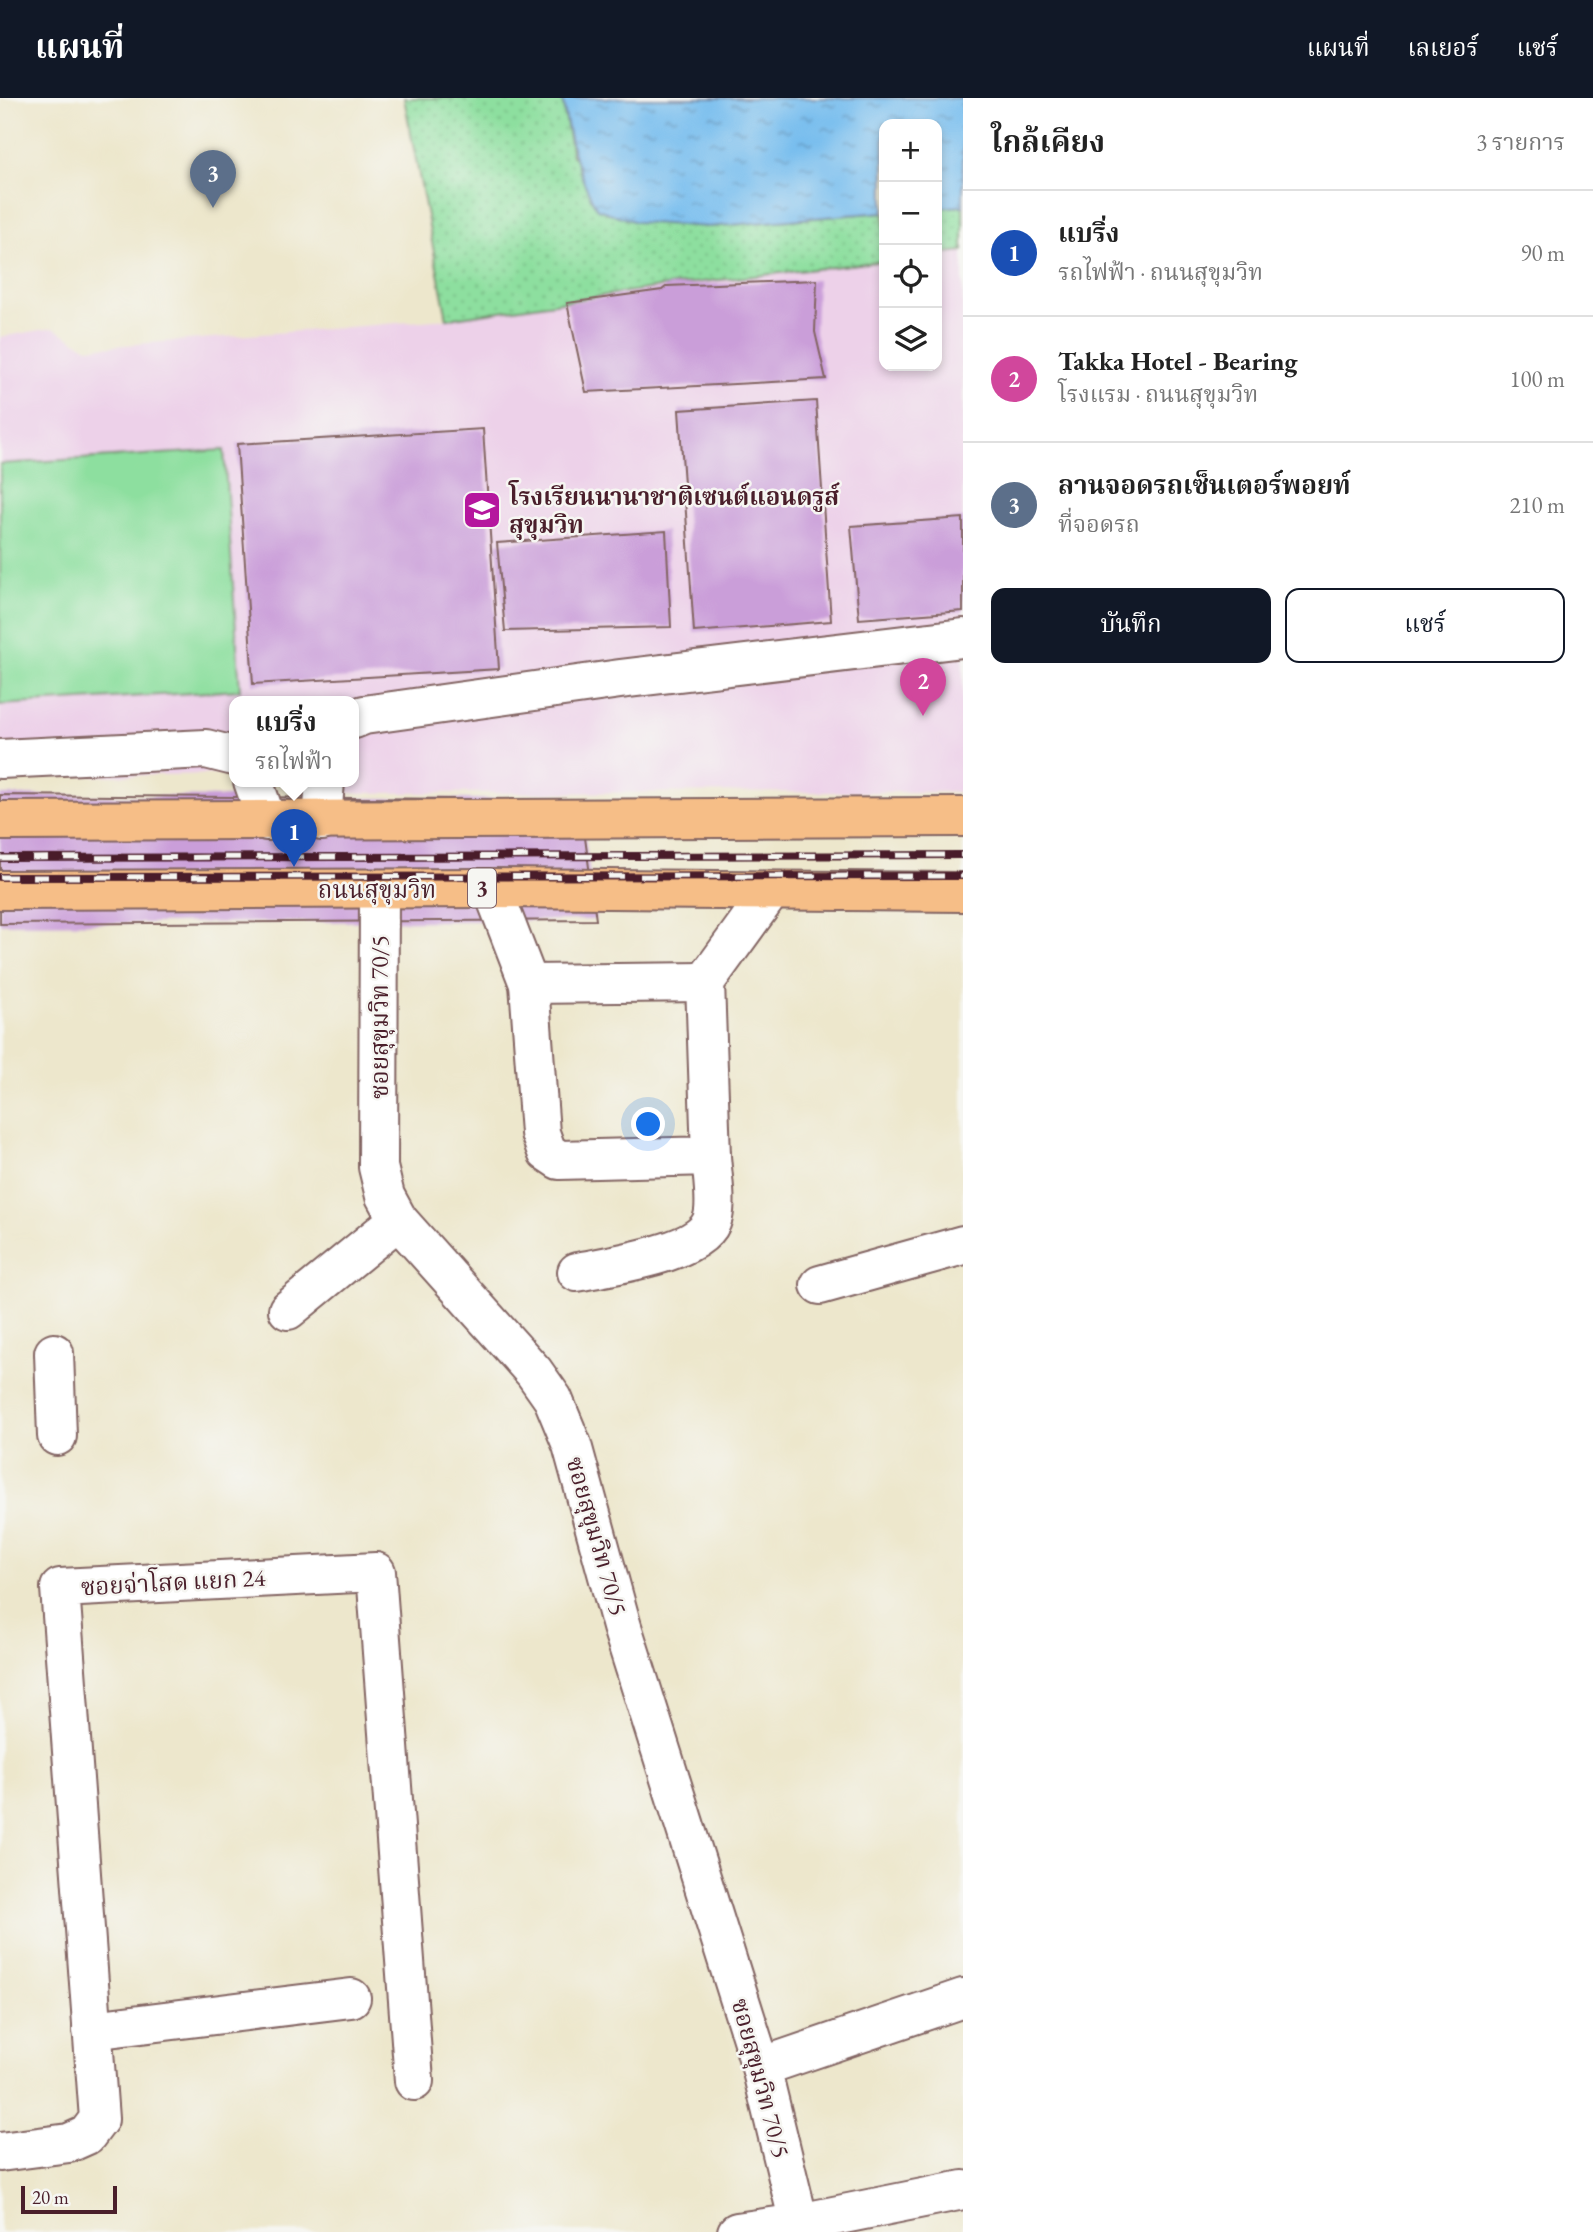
<!DOCTYPE html>
<html lang="th">
<meta charset="utf-8">
<style>
body{margin:0;font-family:"EB Garamond","Noto Serif Thai",serif;background:#f6f6f6;color:#222}
.controls{position:absolute;right:21px;top:21px;display:grid;overflow:hidden;border-radius:14px;box-shadow:0 4px 10px #0003}
.controls button{width:63px;height:63px;display:grid;place-items:center;padding:0;border:0;border-bottom:2px solid #e0e0e0;background:#fff;color:#222;font:35px sans-serif}
.scale{position:absolute;left:21px;bottom:18px;width:96px;box-sizing:border-box;padding-left:7px;border:4px solid #4a1f2b;border-top:0;font-size:19px;line-height:24px;white-space:nowrap;color:#4a1f2b;-webkit-text-stroke:5px #f6f6f2;paint-order:stroke}
.you{position:absolute;left:649px;top:1027px;width:24px;height:24px;margin:-18px;border:5px solid #fff;border-radius:50%;background:#1a73e8;box-shadow:0 0 0 10px #1a73e833}
.badge{display:grid;place-items:center;width:46px;height:46px;border-radius:50%;background:#111827;color:#fff;font-size:23px;font-weight:700}
.pin{position:absolute;translate:-50% -58px;filter:drop-shadow(0 2px 4px #0008)}
.pin::after{content:'';position:absolute;top:37px;width:24px;height:21px;background:inherit;clip-path:polygon(0 0,100% 0,50% 100%)}
.popup{position:absolute;left:229px;top:598px;width:130px;height:91px;box-sizing:border-box;display:grid;place-content:center;border-radius:14px;background:#fff;filter:drop-shadow(0 2px 5px #0005);font-size:23px;white-space:nowrap;color:#767676}
.popup b{font-size:26px;color:#222}
.popup::after{content:'';position:absolute;left:50%;top:100%;margin-left:-14px;border:14px solid transparent;border-top-color:#fff}
.list{margin:0;padding:0;list-style:none}
h2{display:flex;justify-content:space-between;align-items:center;height:91px;margin:0;padding:0 28px;font-size:30px}
h2 small{font-size:23px;font-weight:400;color:#767676}
.list li{display:grid;grid-template-columns:46px 1fr auto;gap:21px;align-items:center;box-sizing:border-box;height:126px;padding:0 28px;border-top:2px solid #e0e0e0}
.list b{display:block;font-size:26px;white-space:nowrap}
.list p{margin:0;font-size:23px;white-space:nowrap;color:#767676}
.list em{font-size:23px;font-style:normal;color:#767676}
.actions{display:flex;gap:14px;padding:21px 28px}
.actions a{flex:1;padding:16px 0;border:2px solid #111827;border-radius:14px;text-align:center;font-size:24px;color:#111827}
.actions .main{background:#111827;color:#fff}
.icon{flex:none;width:38px;height:38px;fill:none;stroke:currentColor;stroke-width:2;stroke-linecap:round;stroke-linejoin:round}
.map{position:relative;flex:none;width:963px;height:2134px;overflow:hidden}
header{display:flex;align-items:center;gap:42px;box-sizing:border-box;height:98px;padding:0 35px;background:#111827;color:#fff}
header strong{font-size:33px}
nav{display:flex;gap:38px;margin-inline-start:auto;font-size:24px}
main{display:flex}
aside{flex:1;background:#fff}
.map>svg:first-child{display:block}
</style>
<header>
<strong>แผนที่</strong>
<nav><a>แผนที่</a><a>เลเยอร์</a><a>แชร์</a></nav>
</header>
<main>
<div class="map">
<svg width="963" height="2134" viewBox="0 0 963 2134">
<defs>
<pattern id="grass-dots" width="8" height="8" patternUnits="userSpaceOnUse" patternTransform="scale(1.75)"><rect width="8" height="8" fill="#8ddf9f"/><path d="M2 2h.1M6 6h.1" fill="none" stroke="#7bbf89" stroke-width="1.8" stroke-linecap="round"/></pattern>
<pattern id="water-ripples" width="26" height="14" patternUnits="userSpaceOnUse" patternTransform="scale(1.75)"><rect width="26" height="14" fill="#77bdee"/><path d="M2 4q2-2 4 0t4 0M15 11q2-2 4 0t4 0" fill="none" stroke="#6499c1"/></pattern>
</defs>
<rect width="100%" height="100%" fill="#f6f6f2"/>
<filter id="ink" filterUnits="userSpaceOnUse"><feTurbulence type="fractalNoise" baseFrequency=".0143" numOctaves="2"/><feDisplacementMap in="SourceGraphic" scale="14" xChannelSelector="R" yChannelSelector="G"/><feConvolveMatrix kernelMatrix="1 2 1 2 8 2 1 2 1" color-interpolation-filters="sRGB"/></filter>
<filter id="wash" filterUnits="userSpaceOnUse"><feTurbulence type="fractalNoise" baseFrequency=".00686" numOctaves="4" result="noise"/><feDisplacementMap in="SourceGraphic" scale="28" xChannelSelector="R" yChannelSelector="G"/><feGaussianBlur stdDeviation="1.57" result="paint"/><feColorMatrix in="noise" values="0 0 0 0 0 0 0 0 0 0 0 0 0 0 0 0 0 1.4 0 .05"/><feComposite in="paint" operator="in"/></filter>
<g filter="url(#wash)">
<rect width="100%" height="100%" fill="#ede7cc"/>
<polygon fill="#edd1e9" points="963,153 963,694 342,695 339,683 354,683 354,603 234,603 234,676 0,679 0,239 53,230 88,250 447,221 667,188 884,163 884,268 937,268 937,156"/>
<g fill="url(#grass-dots)" stroke="#6c7f65" stroke-width="2">
<polygon points="404,0 562,0 572,58 708,129 884,114 884,163 667,188 447,221"/>
<polygon points="963,108 963,153 937,156 937,110"/>
</g>
<polygon fill="#8ddf9f" stroke="#6c7f65" stroke-width="2" points="224,352 240,592 0,607 0,366"/>
<path fill="url(#water-ripples)" stroke="#606e8c" stroke-width="2" d="M562 0H963V108L937 110V26H884V114L708 129 636 124 597 111C575 71 570 45 562 0Z"/>
<g id="blocks">
<g fill="#ca9ed9">
<polygon points="817,182 815,234 826,281 586,294 567,205 662,192 667,188"/>
<polygon points="816,303 831,523 694,534 679,312"/>
<polygon points="483,331 499,571 253,586 237,346"/>
<polygon points="963,420 963,513 859,521 851,428"/>
<polygon points="666,433 671,529 505,533 497,445"/>
<polygon points="0,697 580,702 596,822 0,826"/>
</g>
</g>
</g>
<g filter="url(#ink)">
<use href="#blocks" fill-opacity="0" stroke="#836563" stroke-width="2"/>
<g fill="none" stroke-linecap="round" stroke-linejoin="round">
<defs>
<g id="minor">
<polyline points="354,621 364,617 620,581 963,540"/>
<polyline points="0,661 206,651 234,658"/>
<polyline points="253,683 267,723"/>
<polyline points="322,723 325,683"/>
<polyline points="492,790 529,886 540,1035 547,1054 559,1062 711,1058 705,884 771,793"/>
<polyline points="379,791 378,1069 385,1098 398,1122 534,1274 553,1301 572,1347 622,1529 761,1969 799,2125"/>
<polyline points="529,886 705,884"/>
<path d="M577 1174C610 1167 705 1156 713 1119 717 1103 712 1075 711 1058"/>
<polyline points="820,1187 963,1147"/>
<polyline points="288,1212 398,1122"/>
<polyline points="54,1255 57,1338"/>
<polyline points="92,1932 351,1900"/>
<polyline points="761,1969 963,1900"/>
<polyline points="0,2054 69,2045 87,2037 99,2021 60,1490 376,1474 414,1983"/>
<polyline points="737,2134 799,2125 963,2092"/>
</g>
<g id="highway">
<polyline points="0,723 963,719"/>
<polyline points="0,792 492,790 963,794"/>
</g>
</defs>
<use href="#minor" stroke="#836563" stroke-width="42"/>
<use href="#highway" stroke="#836563" stroke-width="42"/>
<use href="#minor" stroke="#fff" stroke-width="38"/>
<use href="#highway" stroke="#f6be87" stroke-width="38"/>
<defs>
<g id="rail">
<polyline points="0,760 963,757"/>
<polyline points="0,779 963,778"/>
</g>
</defs>
<use href="#rail" stroke="#4a1f2b" stroke-width="8"/>
<use href="#rail" stroke="#f6f6f2" stroke-width="5" stroke-dasharray="16" stroke-linecap="butt"/>
</g>
</g>
<defs>
<symbol id="school-square" viewBox="-11 -11 22 22"><rect x="-9" y="-9" width="18" height="18" rx="4" fill="#b5179e" stroke="#f6f6f2"/><path d="M0-5L7-2L0 1L-7-2ZM-4 1L0 2.5L4 1V4Q0 6-4 4Z" fill="#fff"/></symbol>
</defs>
<g fill-rule="evenodd">
<use href="#school-square" x="460" y="390" width="44" height="44"/>
</g>
<g text-anchor="middle" dominant-baseline="central" stroke-width="5" stroke-linejoin="round" paint-order="stroke">
<rect fill="#f6f6f2" stroke="#7e6067" stroke-width="2" x="468" y="770.5" width="28" height="39" rx="5"/>
<g font-size="23" font-weight="bold" fill="#4a1f2b">
<text x="482" y="790">3</text>
</g>
<g font-size="24" font-weight="bold" fill="#4a1f2b" stroke="#f6f6f2" text-anchor="start">
<text x="509" y="398">โรงเรียนนานาชาติเซนต์แอนดรูส์<tspan x="509" dy="28">สุขุมวิท</tspan></text>
</g>
<g font-size="24" fill="#4a1f2b" stroke="#f6f6f2">
<text x="377" y="791">ถนนสุขุมวิท</text>
<text transform="translate(379 919) rotate(-90)">ซอยสุขุมวิท 70/5</text>
<text transform="translate(597 1438) rotate(74)">ซอยสุขุมวิท 70/5</text>
<text transform="translate(173 1484) rotate(-3)">ซอยจ่าโสด แยก 24</text>
<text transform="translate(761 1980) rotate(75)">ซอยสุขุมวิท 70/5</text>
</g>
</g>
</svg>
<div class="controls">
<button>+</button>
<button>−</button>
<button><svg class="icon" aria-label="locate" viewBox="0 0 24 24"><circle cx="12" cy="12" r="6"/><path d="M12 2v4M12 18v4M2 12h4M18 12h4"/></svg></button>
<button><svg class="icon" aria-label="layers" viewBox="0 0 24 24"><path d="M12 4l9 5-9 5-9-5zM3 14l9 5 9-5"/></svg></button>
</div>
<div class="scale">20 m</div>
<div class="you"></div>
<div class="pin badge" style="left:294px;top:769px;background:#1a4fb4">1</div>
<div class="popup"><b>แบริ่ง</b>รถไฟฟ้า</div>
<div class="pin badge" style="left:923px;top:618px;background:#d1479c">2</div>
<div class="pin badge" style="left:213px;top:110px;background:#5c6f8a">3</div>
</div>
<aside>
<h2>ใกล้เคียง<small>3 รายการ</small></h2>
<ul class="list">
<li><span class="badge" style="background:#1a4fb4">1</span><div><b>แบริ่ง</b><p>รถไฟฟ้า · ถนนสุขุมวิท</p></div><em>90 m</em></li>
<li><span class="badge" style="background:#d1479c">2</span><div><b>Takka Hotel - Bearing</b><p>โรงแรม · ถนนสุขุมวิท</p></div><em>100 m</em></li>
<li><span class="badge" style="background:#5c6f8a">3</span><div><b>ลานจอดรถเซ็นเตอร์พอยท์</b><p>ที่จอดรถ</p></div><em>210 m</em></li>
</ul>
<div class="actions"><a class="main">บันทึก</a><a>แชร์</a></div>
</aside>
</main>
